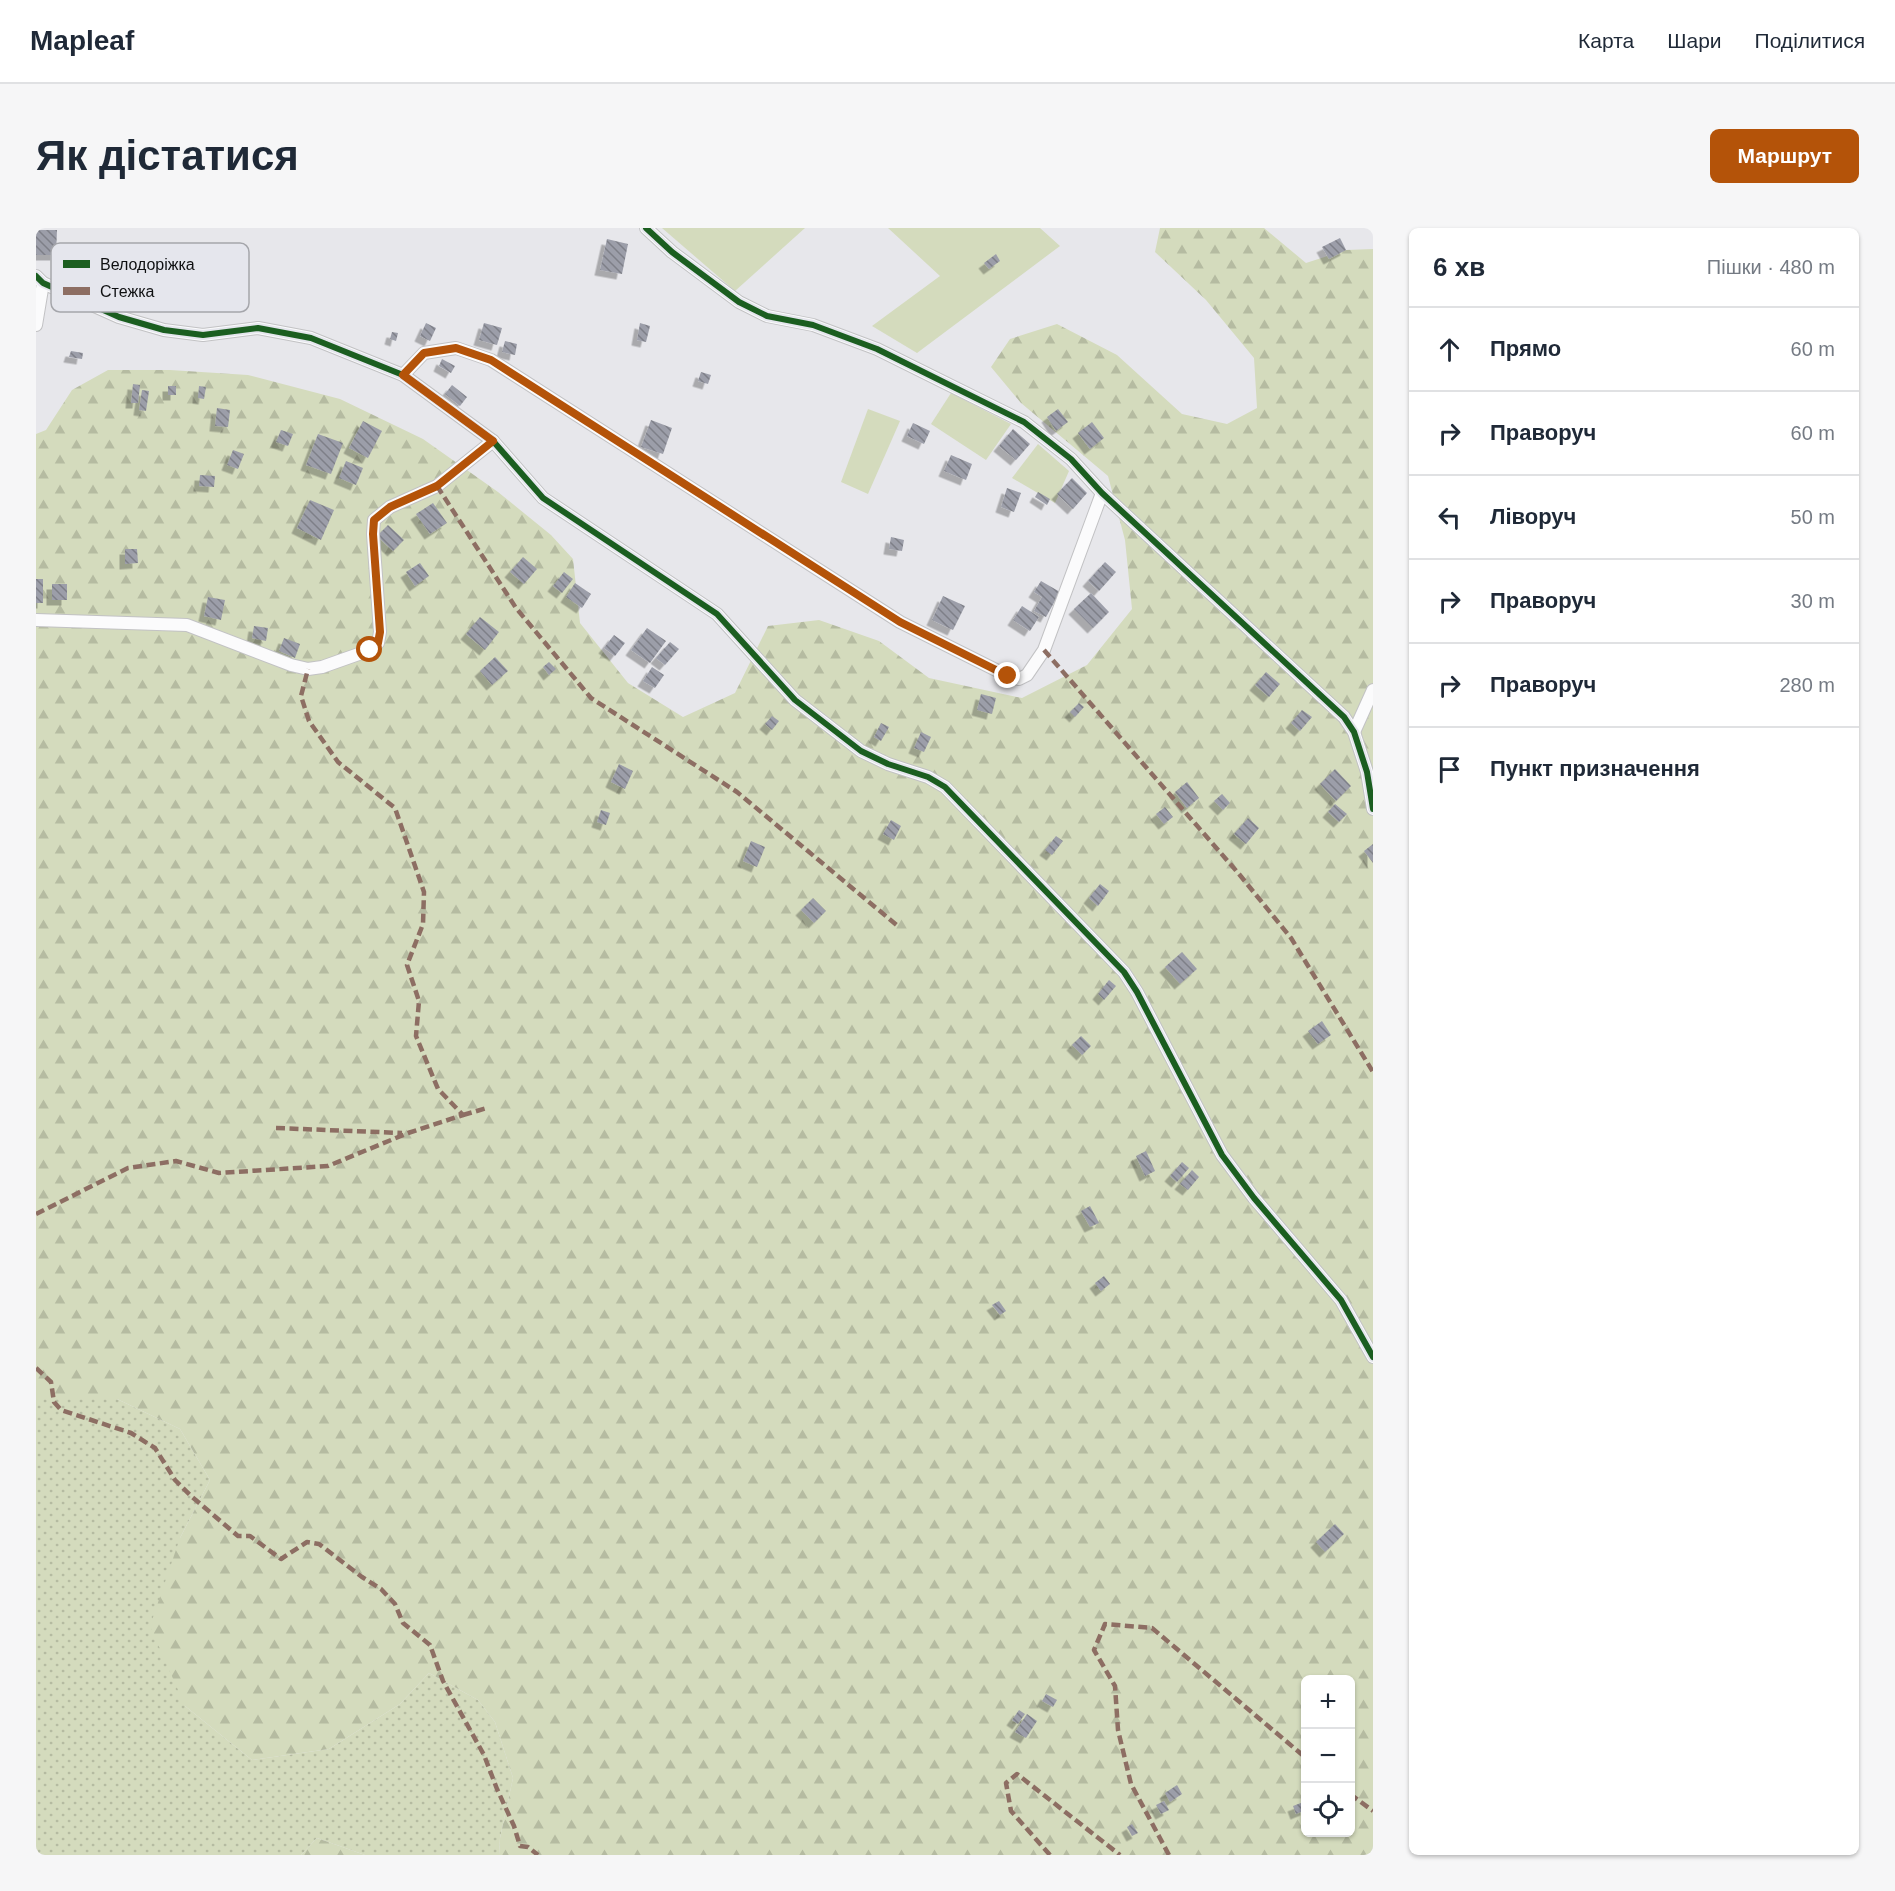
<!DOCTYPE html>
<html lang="uk">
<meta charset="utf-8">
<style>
body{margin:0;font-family:Arial,sans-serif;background:#f6f6f7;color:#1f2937}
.controls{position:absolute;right:18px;bottom:18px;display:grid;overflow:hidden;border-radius:9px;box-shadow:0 2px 4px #0004}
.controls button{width:54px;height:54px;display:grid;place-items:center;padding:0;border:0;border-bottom:2px solid #e0e1e3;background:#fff;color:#1f2937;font:30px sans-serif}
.stop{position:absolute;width:18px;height:18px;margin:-14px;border:4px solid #b45309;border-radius:50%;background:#fff}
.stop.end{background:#b45309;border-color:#fff;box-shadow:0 2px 6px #0008}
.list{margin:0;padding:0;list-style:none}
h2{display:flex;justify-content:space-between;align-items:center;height:78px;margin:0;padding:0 24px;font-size:26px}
h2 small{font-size:20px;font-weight:400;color:#747a83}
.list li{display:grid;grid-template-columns:39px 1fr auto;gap:18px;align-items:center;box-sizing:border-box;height:84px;padding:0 24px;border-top:2px solid #e0e1e3}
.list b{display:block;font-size:22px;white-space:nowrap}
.list em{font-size:20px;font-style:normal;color:#747a83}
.icon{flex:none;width:33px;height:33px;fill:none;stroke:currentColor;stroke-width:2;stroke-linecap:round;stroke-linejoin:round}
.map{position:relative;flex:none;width:1337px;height:1627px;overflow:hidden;border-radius:9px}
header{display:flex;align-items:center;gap:36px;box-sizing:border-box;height:84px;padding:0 30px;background:#fff;border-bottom:2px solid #e0e1e3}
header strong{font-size:28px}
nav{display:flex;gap:33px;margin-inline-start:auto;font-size:21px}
.intro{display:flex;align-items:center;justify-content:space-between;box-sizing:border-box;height:144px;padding:0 36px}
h1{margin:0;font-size:42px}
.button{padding:15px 27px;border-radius:9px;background:#b45309;color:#fff;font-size:21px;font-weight:700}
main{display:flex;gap:36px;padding:0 36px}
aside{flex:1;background:#fff;border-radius:9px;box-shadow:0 2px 4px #0004}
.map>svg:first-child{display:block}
</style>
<header>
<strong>Mapleaf</strong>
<nav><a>Карта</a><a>Шари</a><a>Поділитися</a></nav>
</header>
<div class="intro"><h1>Як дістатися</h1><a class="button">Маршрут</a></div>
<main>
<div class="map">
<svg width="1337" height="1627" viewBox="0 0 1337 1627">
<defs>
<pattern id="grass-dots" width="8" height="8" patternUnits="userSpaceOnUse" patternTransform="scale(1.5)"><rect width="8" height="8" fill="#d4dbbd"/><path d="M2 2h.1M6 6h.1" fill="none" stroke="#b5bba1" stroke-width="1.8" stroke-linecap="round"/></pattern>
<pattern id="forest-firs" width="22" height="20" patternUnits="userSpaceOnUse" patternTransform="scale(1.5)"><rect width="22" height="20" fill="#d4dbbd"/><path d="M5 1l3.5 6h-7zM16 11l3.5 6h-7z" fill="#b5bba1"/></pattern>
<pattern id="building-back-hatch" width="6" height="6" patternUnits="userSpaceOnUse" patternTransform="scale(1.5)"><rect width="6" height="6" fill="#9c9ea9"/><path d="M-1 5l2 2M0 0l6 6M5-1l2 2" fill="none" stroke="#7e7f88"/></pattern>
<filter id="shadow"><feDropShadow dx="-5.5" dy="5.5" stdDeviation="0" flood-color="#0004"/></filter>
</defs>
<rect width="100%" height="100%" fill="#e7e7eb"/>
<polygon fill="url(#grass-dots)" points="0,1171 81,1171 144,1201 174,1252 144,1310 149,1478 216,1532 293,1521 364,1476 393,1445 442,1472 459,1494 477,1550 464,1610 463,1627 329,1627 281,1610 265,1627 0,1627"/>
<g fill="url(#forest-firs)" fill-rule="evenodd">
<path d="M1124 0H1228L1270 35 1310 22 1337 21V1627H463L464 1610 477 1550 459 1494 442 1472 393 1445 364 1476 293 1521 216 1532 149 1478 114 1398 144 1310 174 1252 144 1201 81 1171H0V206L10 202 36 162 72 142H134L212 147 304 171 387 211 462 264 515 307 537 331 544 395 592 455 647 489 699 465 732 398 783 392 843 413 893 450 986 470 1051 437 1096 381 1089 312 1072 248 985 175 955 139 974 111 1021 96 1081 127 1146 186 1191 196 1221 180 1218 130 1170 72 1119 24ZM1270 1452H1314V1604H1270Z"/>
<polygon points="281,1610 329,1627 265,1627"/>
</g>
<g fill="#d4dbbd">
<polygon points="626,0 769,0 699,63"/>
<polygon points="852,0 1004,0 1024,18 881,125 836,98 904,48"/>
<polygon points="915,165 975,196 950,232 895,196"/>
<polygon points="832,181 864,193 832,266 805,254"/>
<polygon points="1002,216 1033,243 1019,275 976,250"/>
</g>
<g fill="url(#building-back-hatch)" filter="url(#shadow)">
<polygon points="0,2 21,2 20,27 0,27"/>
<polygon points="1304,10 1310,22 1293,31 1286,19"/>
<polygon points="571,11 592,16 586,46 564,42"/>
<polygon points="960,26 964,33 953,41 948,35"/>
<polygon points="390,95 400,100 394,113 384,108"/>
<polygon points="448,95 466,100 461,117 443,112"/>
<polygon points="604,95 614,98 610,114 601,112"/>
<polygon points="356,104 362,105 360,113 354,111"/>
<polygon points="469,113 481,116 479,127 466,124"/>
<polygon points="35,123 47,125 46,131 33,129"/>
<polygon points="406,131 419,138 415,145 403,138"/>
<polygon points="665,144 675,147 672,156 662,153"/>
<polygon points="97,156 104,157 102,175 95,175"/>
<polygon points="416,157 431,169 424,178 409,166"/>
<rect x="132" y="158" width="8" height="9"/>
<polygon points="163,158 170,159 168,171 162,170"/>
<polygon points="106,162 113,163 110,183 103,182"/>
<polygon points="181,180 194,182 192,199 179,198"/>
<polygon points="1022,181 1032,194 1020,203 1011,189"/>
<polygon points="615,192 636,200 627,226 605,219"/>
<polygon points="327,193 346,203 332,230 313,220"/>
<polygon points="1056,194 1068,210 1054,221 1042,205"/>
<polygon points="877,195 894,203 888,216 871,208"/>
<polygon points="977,201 994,216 980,232 963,218"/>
<polygon points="245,202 257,206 252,218 240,214"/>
<polygon points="282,206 307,215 295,246 270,237"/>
<polygon points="197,222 208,226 202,241 191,237"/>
<polygon points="915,227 936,236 930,252 908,243"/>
<polygon points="310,233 327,240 320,257 303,250"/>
<polygon points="164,247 179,248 178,259 163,258"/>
<polygon points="1036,250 1051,265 1037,281 1021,266"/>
<polygon points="971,260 985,265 978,284 965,279"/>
<polygon points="1002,264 1014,271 1011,277 999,269"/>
<polygon points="274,272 298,282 285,312 261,300"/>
<polygon points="397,275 411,295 394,306 380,286"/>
<polygon points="352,297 368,312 357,323 341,308"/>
<polygon points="855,309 868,312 866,323 853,321"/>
<polygon points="89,321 101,321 102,335 89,336"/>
<polygon points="487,329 501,341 488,356 474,344"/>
<polygon points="1069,334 1080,344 1063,363 1052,353"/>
<polygon points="384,335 393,348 379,358 370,344"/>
<polygon points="528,344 537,351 526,365 517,358"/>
<rect x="0" y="351" width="7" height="24"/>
<polygon points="1005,353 1024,364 1010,389 998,383 1006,369 998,364"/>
<polygon points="539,355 555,366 546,380 530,369"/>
<rect x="16" y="356" width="15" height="16"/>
<polygon points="1055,365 1073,384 1057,400 1038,381"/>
<polygon points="907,368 929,378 917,402 896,392"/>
<polygon points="172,369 189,372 185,392 168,388"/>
<polygon points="986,378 1003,389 994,403 977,392"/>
<polygon points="444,389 463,404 449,422 430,406"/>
<polygon points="218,398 232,400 230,413 216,410"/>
<polygon points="611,400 630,413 614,435 595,422"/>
<polygon points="578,407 589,415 579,428 568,420"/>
<polygon points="248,410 264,416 259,430 243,423"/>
<polygon points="634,414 643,421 629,437 620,430"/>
<polygon points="459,429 472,443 456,457 444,443"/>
<polygon points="513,434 520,441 513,447 507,439"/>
<polygon points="616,439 628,447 619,460 607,453"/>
<polygon points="1230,444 1244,456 1233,469 1219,457"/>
<polygon points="945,466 960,470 956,486 941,482"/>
<polygon points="1043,475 1048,479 1039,489 1034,484"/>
<polygon points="1266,482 1276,489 1264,503 1255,495"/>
<polygon points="736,488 743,493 736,502 729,496"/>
<polygon points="845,495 853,499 845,513 838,509"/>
<polygon points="885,504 895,509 888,524 878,520"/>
<polygon points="583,536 597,543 589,561 575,554"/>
<polygon points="1299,541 1315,558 1300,573 1284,556"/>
<polygon points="1151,554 1163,570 1151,580 1139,564"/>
<polygon points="1186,566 1194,575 1187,582 1178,573"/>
<polygon points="1299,576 1311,586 1303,594 1292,584"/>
<polygon points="1129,579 1137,589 1128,596 1120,586"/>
<polygon points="565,582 574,585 570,597 561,594"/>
<polygon points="1212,590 1223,600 1210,616 1198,606"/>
<polygon points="855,592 865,598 858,612 847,606"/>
<polygon points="1020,608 1027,613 1016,627 1009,622"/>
<polygon points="715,613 729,619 721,639 707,633"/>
<polygon points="1337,616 1337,635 1328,623"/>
<polygon points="1064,656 1073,663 1062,678 1053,670"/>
<polygon points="777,670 790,683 778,695 765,682"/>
<polygon points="1146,724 1161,741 1144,756 1129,739"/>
<polygon points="1073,752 1080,758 1068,772 1062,766"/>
<polygon points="1286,793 1295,807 1282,816 1272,803"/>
<polygon points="1045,808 1055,818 1046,827 1036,817"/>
<polygon points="1110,923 1119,943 1109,948 1100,928"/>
<polygon points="1146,934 1153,940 1141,954 1134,948"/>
<polygon points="1156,942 1163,949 1152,962 1144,956"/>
<polygon points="1054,978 1063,995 1054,999 1045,983"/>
<polygon points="1068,1048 1074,1056 1065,1063 1059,1055"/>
<polygon points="963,1073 970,1083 964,1087 956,1077"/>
<polygon points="1299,1296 1308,1306 1289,1324 1280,1314"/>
<polygon points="1010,1466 1021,1472 1017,1479 1006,1473"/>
<polygon points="983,1482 989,1486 982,1496 976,1492"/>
<polygon points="991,1486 1001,1493 990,1510 979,1504"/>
<polygon points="1141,1557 1146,1566 1134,1574 1129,1565"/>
<polygon points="1128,1573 1133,1582 1125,1586 1120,1577"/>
<polygon points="1270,1573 1270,1582 1260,1586 1257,1578"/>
<polygon points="1096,1596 1102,1605 1096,1608 1091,1599"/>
</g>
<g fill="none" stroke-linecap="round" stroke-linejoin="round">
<defs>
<g id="minor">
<polyline points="610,0 636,24 703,74 731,88 777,97 841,121 988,194 1035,231 1066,265 1308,489 1318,504 1331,544 1337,581"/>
<polyline points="0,48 7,55 83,89 128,102 167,107 222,100 275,110 367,147 457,213 507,270 681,386 759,472 825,523 852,536 892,549 909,559 1088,744 1101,764 1186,927 1218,970 1305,1072 1337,1129"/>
<polyline points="0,97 7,55"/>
<polyline points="367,147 388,125 420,120 455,132 864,394 972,448 983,451 991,447 1008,422 1066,265"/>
<polyline points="0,392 151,397 255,437 272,441 286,439 334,422 342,415 344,404 337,306 338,292 354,279 401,258 457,213"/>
<polyline points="1318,504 1337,462"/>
</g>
</defs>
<use href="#minor" stroke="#c2c2c4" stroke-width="14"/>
<use href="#minor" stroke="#fbfbfc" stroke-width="12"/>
<g stroke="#8d6e63" stroke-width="4.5" stroke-dasharray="9 4.5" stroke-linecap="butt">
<polyline points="401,258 480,380 555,470 701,564 863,699"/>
<polyline points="1008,422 1203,646 1255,710 1337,844"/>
<polyline points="427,887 451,880"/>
<polyline points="240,900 366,905"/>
<polyline points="0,986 92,940 140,933 183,945 292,938 372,905 427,887 402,861 380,808 383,773 371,737 387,696 388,664 359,580 302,534 273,493 265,468 272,441"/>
<polyline points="0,1140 15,1154 18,1174 25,1182 95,1205 119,1220 139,1252 155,1268 202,1308 214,1308 245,1331 271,1314 283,1316 326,1349 345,1361 359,1376 367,1395 394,1417 407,1453 448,1527 461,1561 478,1598 484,1618 492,1619 502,1627"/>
<polyline points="1314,1566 1337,1583"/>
<polyline points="1014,1627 975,1583 970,1555 981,1546 1084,1627"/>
<polyline points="1133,1627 1095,1556 1082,1502 1079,1458 1058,1422 1069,1396 1116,1400 1270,1530"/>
</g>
<defs>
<g id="cycleway">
<polyline points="610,0 636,24 703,74 731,88 777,97 841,121 988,194 1035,231 1066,265 1308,489 1318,504 1331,544 1337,581"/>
<polyline points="0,48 7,55 83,89 128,102 167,107 222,100 275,110 367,147 457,213 507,270 681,386 759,472 825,523 852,536 892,549 909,559 1088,744 1101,764 1186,927 1218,970 1305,1072 1337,1129"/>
</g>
</defs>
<use href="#cycleway" stroke="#e5e6ed" stroke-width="10"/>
<use href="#cycleway" stroke="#1b5e20" stroke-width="6"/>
</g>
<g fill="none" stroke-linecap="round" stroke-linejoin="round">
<polyline stroke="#b45309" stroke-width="8" points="334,422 342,415 344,404 337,306 338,292 354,279 401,258 457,213 367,147 388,125 420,120 455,132 864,394 972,448"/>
</g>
<rect x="15" y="15" width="198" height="69" rx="9" fill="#e5e6ed" stroke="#a5a6ab" stroke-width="1.5"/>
<rect x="27" y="32" width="27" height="8" fill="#1b5e20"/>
<rect x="27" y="59" width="27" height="8" fill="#8d6e63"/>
<g font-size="16" fill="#0f1012">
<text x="64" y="42">Велодоріжка</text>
<text x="64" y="69">Стежка</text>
</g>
</svg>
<div class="controls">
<button>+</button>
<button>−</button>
<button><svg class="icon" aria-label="locate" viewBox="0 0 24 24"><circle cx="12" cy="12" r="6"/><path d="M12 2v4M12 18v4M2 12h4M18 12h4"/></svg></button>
</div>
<div class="stop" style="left:334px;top:422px"></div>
<div class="stop end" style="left:972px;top:448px"></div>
</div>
<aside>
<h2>6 хв<small>Пішки · 480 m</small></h2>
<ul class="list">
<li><svg class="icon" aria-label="ahead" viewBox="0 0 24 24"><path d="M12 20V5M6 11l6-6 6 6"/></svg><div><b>Прямо</b></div><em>60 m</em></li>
<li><svg class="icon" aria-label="right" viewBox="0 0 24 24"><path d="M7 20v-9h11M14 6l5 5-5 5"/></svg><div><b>Праворуч</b></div><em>60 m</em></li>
<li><svg class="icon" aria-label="left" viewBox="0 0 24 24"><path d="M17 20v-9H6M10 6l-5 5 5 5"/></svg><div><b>Ліворуч</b></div><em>50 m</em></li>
<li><svg class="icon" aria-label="right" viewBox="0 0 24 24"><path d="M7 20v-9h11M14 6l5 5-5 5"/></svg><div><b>Праворуч</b></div><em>30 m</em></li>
<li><svg class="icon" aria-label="right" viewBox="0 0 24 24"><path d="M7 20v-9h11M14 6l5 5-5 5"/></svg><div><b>Праворуч</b></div><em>280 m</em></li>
<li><svg class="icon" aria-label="arrive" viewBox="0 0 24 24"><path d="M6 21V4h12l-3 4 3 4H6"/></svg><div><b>Пункт призначення</b></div></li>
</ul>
</aside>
</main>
